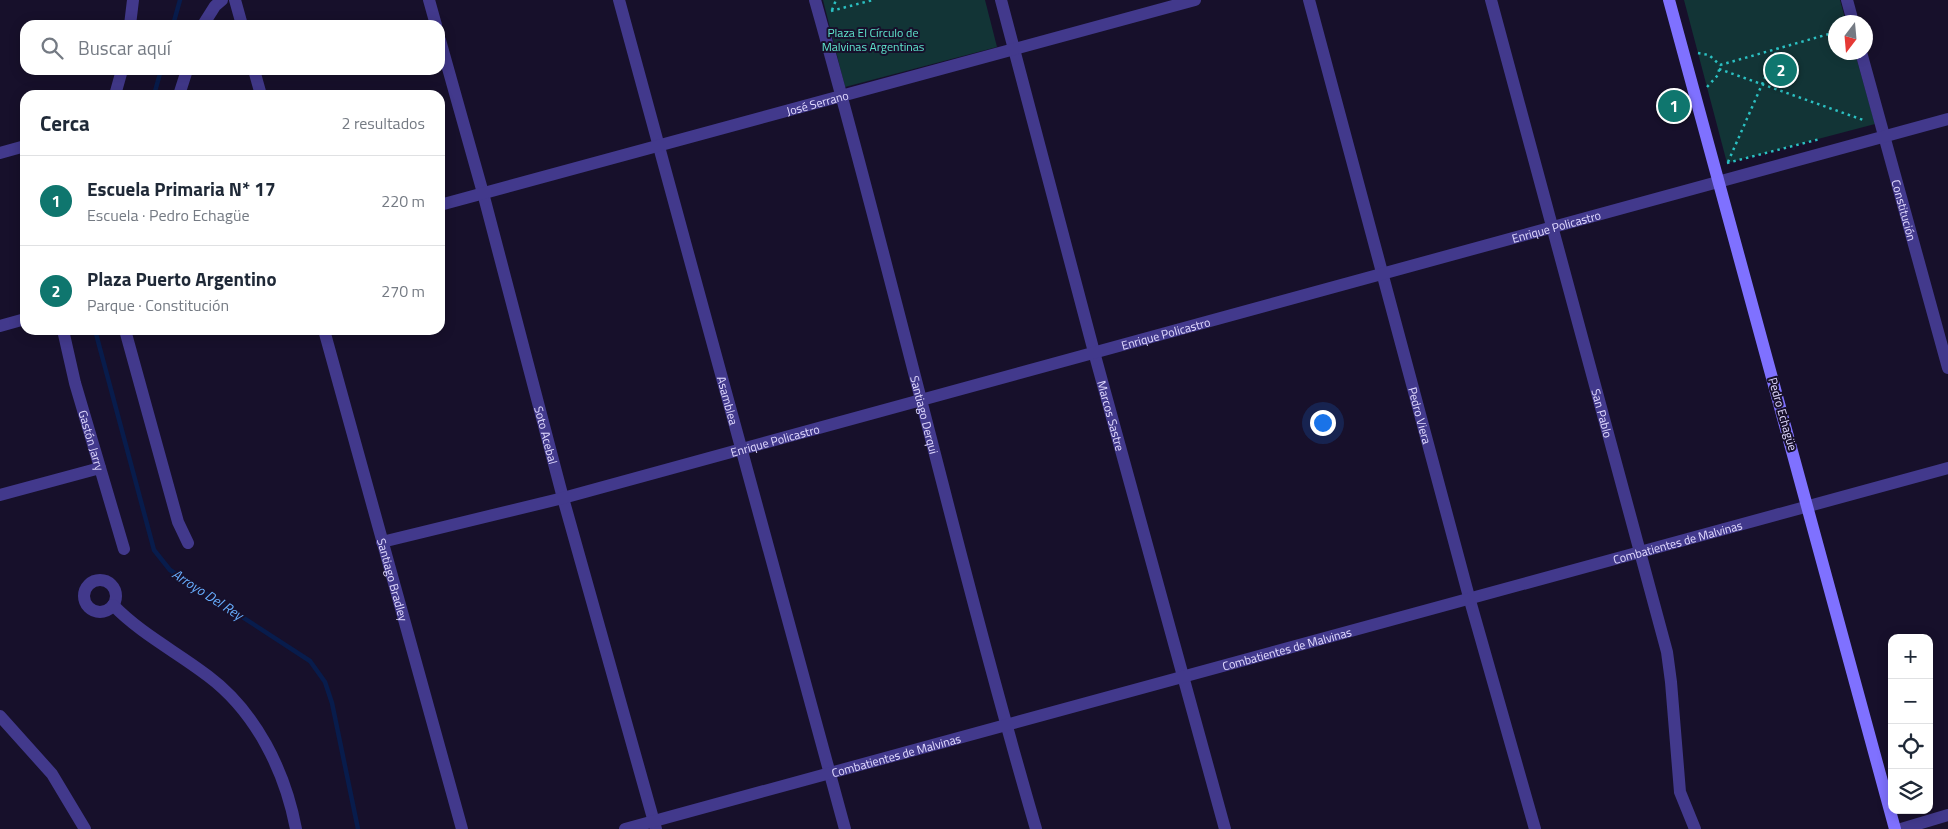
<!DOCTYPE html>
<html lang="es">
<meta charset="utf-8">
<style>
body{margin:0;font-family:"Titillium Web",sans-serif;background:#f2f2f3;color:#1f2937}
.controls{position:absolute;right:15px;bottom:15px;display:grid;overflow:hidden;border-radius:10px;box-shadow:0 2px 12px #0003}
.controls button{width:45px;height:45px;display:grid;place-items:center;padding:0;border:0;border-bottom:1px solid #e0e1e3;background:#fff;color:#1f2937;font:25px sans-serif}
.compass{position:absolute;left:1828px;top:15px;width:45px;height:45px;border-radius:50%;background:#fff;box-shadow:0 2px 12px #0003;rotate:196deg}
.you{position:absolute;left:1322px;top:422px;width:18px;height:18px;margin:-12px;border:4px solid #fff;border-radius:50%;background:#1a73e8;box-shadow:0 0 0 8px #1a73e833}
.badge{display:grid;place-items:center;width:32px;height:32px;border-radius:50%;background:#0f766e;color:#fff;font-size:16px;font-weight:700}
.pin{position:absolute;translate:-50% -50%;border:2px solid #fff;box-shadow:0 1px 5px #0006}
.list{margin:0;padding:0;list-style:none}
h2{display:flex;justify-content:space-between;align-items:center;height:65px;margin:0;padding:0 20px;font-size:21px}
h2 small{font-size:16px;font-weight:400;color:#747a83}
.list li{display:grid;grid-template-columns:32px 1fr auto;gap:15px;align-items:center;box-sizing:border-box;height:90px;padding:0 20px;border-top:1px solid #e0e1e3}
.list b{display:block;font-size:19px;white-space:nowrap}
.list p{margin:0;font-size:16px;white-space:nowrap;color:#747a83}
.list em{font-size:16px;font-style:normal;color:#747a83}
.icon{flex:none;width:28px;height:28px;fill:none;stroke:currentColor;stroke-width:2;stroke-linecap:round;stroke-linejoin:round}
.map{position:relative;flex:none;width:1948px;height:829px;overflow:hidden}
.search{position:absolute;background:#fff;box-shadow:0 2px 12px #0003;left:20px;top:20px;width:425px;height:55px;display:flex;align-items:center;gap:12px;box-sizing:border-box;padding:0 18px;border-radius:15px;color:#747a83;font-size:19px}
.panel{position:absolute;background:#fff;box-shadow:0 2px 12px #0003;left:20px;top:90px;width:425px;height:245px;border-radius:15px}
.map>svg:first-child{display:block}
</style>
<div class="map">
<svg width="1948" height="829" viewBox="0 0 1948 829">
<rect width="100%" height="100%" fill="#17102b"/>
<g fill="#123436">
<polygon points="823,0 985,0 997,47 845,87"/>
<polygon points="1684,0 1840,0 1846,22 1836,22 1836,52 1855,53 1875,124 1727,163"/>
</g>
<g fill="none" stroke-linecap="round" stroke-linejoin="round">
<g stroke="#081c4c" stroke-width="4.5">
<polyline points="173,25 180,0"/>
<polyline points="154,95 161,70"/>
<polyline points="95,330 154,550 170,570 310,661 325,682 332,703 358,829"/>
</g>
<g stroke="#2bc0c2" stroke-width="2.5" stroke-dasharray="2.5 4" stroke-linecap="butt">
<polyline points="832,10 836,0"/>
<polyline points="831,11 873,0"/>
<polyline points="1698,53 1709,55 1720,65"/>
<polyline points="1720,65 1836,32"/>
<polyline points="1719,69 1866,121"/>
<polyline points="1707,87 1718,75 1720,65"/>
<polyline points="1728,162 1778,48"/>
<polyline points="1727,163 1820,139"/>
</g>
<g stroke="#42398c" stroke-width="12">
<polyline points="235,0 242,25"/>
<polyline points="429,0 436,25"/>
<path id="s1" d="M619 0 845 829"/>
<path id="s2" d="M815 0C893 275 956 554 1036 829"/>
<path id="s3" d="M1001 0 1094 352 1225 829"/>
<path id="s4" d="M1309 0 1469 597 1535 829"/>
<path id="s5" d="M1491 0 1667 652 1671 682 1680 792 1695 829"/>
<polyline points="1847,0 1853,22"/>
<polyline points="130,25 133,0"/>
<polyline points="203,25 215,6 222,0"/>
<path id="s6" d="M440 40 483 193 563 498 656 829"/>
<path id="s7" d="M1861 52 1948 368"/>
<polyline points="254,70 261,95"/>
<polyline points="115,95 122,70"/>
<polyline points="179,95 187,70"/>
<polyline points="0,153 25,146"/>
<path id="s8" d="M440 205 1195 0"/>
<polyline points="0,326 25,319"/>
<path id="s9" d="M63 330 75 383 124 549"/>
<polyline points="125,330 178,522 188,543"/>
<path id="s10" d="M324 330 462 829"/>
<polyline points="0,495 100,468"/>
<path id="s11" d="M382 542 563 498 1948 119"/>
<circle cx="100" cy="596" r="16"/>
<path d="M113 605C141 634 177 652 208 676 256 712 285 771 296 829"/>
<polyline points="0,716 52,774 85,829"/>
<path id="s12" d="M625 829 1948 468"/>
<polyline points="1901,829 1948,815"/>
</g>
<polyline stroke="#7f71ff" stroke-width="12" points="1669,0 1895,829"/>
</g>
<g text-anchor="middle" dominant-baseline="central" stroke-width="4" stroke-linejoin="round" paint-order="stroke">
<g font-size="12" fill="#5fe6ce" stroke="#17102b">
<text x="873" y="32">Plaza El Círculo de<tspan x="873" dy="14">Malvinas Argentinas</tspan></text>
</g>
<g font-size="12" fill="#e1daff" stroke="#17102b">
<text stroke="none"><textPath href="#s8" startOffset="391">José Serrano</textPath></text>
<text stroke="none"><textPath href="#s7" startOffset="164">Constitución</textPath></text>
<text stroke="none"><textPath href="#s11" startOffset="1216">Enrique Policastro</textPath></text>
<text stroke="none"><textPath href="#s11" startOffset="811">Enrique Policastro</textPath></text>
<text stroke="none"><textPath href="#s1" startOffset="415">Asamblea</textPath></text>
<text stroke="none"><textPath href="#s5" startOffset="428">San Pablo</textPath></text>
<text transform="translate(1783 414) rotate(74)">Pedro Echagüe</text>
<text stroke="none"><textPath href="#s2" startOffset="429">Santiago Derqui</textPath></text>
<text stroke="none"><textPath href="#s3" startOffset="430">Marcos Sastre</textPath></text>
<text stroke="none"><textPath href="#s4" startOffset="430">Pedro Viera</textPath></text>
<text stroke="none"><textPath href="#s6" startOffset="409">Soto Acebal</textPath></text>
<text stroke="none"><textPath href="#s11" startOffset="406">Enrique Policastro</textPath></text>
<text stroke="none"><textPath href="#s9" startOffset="114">Gastón Jarry</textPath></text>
<text stroke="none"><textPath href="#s12" startOffset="1091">Combatientes de Malvinas</textPath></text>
<text stroke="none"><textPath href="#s10" startOffset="259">Santiago Bradley</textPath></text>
<text stroke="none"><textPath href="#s12" startOffset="686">Combatientes de Malvinas</textPath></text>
<text stroke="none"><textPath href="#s12" startOffset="281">Combatientes de Malvinas</textPath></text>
</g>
<g font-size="14" font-style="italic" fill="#68aeff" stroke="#17102b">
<text transform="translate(208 594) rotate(33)">Arroyo Del Rey</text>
</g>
</g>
</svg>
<div class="controls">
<button>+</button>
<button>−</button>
<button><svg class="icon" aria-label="locate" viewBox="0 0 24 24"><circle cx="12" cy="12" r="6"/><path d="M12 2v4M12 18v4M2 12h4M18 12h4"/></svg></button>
<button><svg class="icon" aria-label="layers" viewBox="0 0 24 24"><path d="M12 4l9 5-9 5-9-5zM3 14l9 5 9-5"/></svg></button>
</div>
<svg class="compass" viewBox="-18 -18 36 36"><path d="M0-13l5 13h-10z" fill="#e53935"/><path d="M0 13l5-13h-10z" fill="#747a83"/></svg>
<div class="you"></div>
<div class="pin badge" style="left:1674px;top:106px">1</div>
<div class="pin badge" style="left:1781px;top:70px">2</div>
<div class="search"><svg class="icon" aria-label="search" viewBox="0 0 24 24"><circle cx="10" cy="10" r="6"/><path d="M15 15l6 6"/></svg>Buscar aquí</div>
<section class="panel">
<h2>Cerca<small>2 resultados</small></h2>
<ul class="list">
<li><span class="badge">1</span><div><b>Escuela Primaria N* 17</b><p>Escuela · Pedro Echagüe</p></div><em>220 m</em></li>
<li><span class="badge">2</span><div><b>Plaza Puerto Argentino</b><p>Parque · Constitución</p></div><em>270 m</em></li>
</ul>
</section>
</div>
